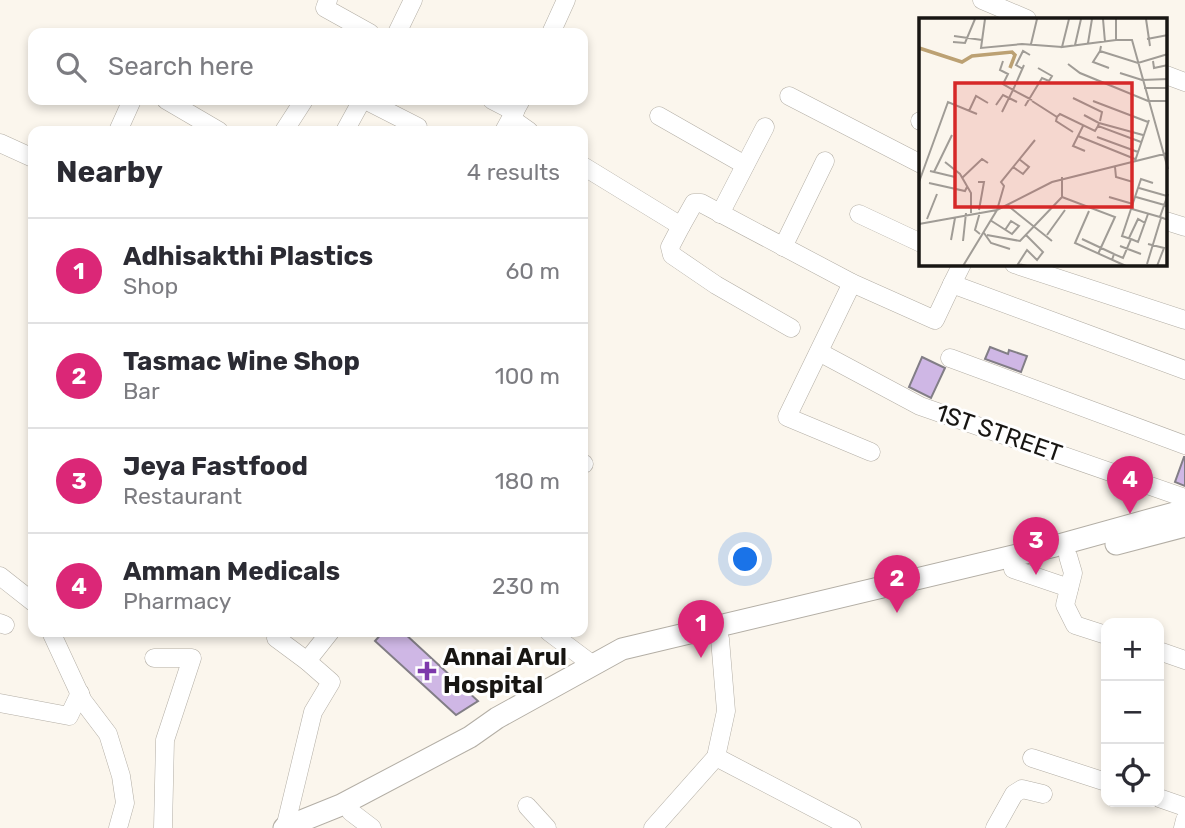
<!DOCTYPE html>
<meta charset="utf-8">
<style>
body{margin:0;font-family:Rubik,sans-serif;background:#f2f2f3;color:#2b2b33}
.controls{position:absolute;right:21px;bottom:21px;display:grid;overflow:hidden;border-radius:14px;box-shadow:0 4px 10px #0003}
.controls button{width:63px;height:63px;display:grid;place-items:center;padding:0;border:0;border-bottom:2px solid #e1e1e2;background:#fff;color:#2b2b33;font:35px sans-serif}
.you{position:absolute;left:746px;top:560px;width:24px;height:24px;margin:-18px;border:5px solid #fff;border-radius:50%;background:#1a73e8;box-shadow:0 0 0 10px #1a73e833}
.badge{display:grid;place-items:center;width:46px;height:46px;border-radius:50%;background:#db2777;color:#fff;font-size:23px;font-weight:700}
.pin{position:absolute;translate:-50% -58px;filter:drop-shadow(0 2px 4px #0008)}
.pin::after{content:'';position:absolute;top:37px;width:24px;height:21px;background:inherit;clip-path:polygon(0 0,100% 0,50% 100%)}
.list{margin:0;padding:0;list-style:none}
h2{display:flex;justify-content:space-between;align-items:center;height:91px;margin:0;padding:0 28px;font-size:30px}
h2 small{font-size:23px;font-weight:400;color:#7c7c81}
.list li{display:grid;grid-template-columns:46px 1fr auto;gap:21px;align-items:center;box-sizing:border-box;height:105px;padding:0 28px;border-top:2px solid #e1e1e2}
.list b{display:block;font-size:26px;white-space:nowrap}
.list p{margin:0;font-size:23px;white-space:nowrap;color:#7c7c81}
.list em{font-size:23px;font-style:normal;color:#7c7c81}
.icon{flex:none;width:38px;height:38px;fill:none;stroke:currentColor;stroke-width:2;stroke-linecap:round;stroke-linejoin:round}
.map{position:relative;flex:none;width:1185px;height:828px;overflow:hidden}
.search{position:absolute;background:#fff;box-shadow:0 4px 10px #0003;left:28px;top:28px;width:560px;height:77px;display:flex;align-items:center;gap:18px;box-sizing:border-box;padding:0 24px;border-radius:14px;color:#7c7c81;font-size:26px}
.panel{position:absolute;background:#fff;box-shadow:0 4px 10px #0003;left:28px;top:126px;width:560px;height:511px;border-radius:14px}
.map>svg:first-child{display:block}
</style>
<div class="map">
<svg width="1185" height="828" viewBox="0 0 1185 828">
<rect width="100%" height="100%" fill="#fbf6ed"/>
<g fill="#cfb7e5" stroke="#827e86" stroke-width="2">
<polygon points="990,347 1008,354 1009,350 1027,356 1021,372 985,359"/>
<polygon points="922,357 945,368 931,398 909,387"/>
<polygon points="1184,457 1185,457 1185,486 1175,482"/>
<polygon points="383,632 403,632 478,701 456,715 375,641"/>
</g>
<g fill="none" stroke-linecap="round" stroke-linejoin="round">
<defs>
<g id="minor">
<polyline points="328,0 325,8 370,33"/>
<polyline points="982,0 1027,19"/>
<polyline points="397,33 413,0"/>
<polyline points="551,33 566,0"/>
<polyline points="1166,75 1185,82"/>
<polyline points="789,96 921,164"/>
<polyline points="166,100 219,131"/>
<polyline points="365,100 418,127"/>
<polyline points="492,100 515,112"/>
<polyline points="659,116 745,165"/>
<polyline points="512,119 529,131"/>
<polyline points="920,121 921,121"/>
<polyline points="118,131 132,100"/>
<polyline points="284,131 304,100"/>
<polyline points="345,131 362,100"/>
<polyline points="504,131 521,100"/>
<polyline points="0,143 33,158"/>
<polyline points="583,166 681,226 694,203 701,203 852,283 935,320 952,284"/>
<polyline points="720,214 765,127"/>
<polyline points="859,214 921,243"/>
<polyline points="1166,221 1185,227"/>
<polyline points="681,226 670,247 672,255 716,285 791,328"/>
<polyline points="783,247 825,161"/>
<polyline points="962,264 952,284 1185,370"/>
<polyline points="1014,264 1185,320"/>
<polyline points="852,283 787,417 871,452"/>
<polyline points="819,352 920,406 1185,498"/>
<polyline points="950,358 1185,445"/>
<polyline points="583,463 584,464"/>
<polyline points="1068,556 1073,573 1065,605 1075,625 1106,635"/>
<polyline points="1013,569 1069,588"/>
<polyline points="0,576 33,602"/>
<polyline points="0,623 5,625"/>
<polyline points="51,632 83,701 108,734 121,776 125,803 118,828"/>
<polyline points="549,632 593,665"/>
<polyline points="276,638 307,661 331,682 313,712 285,828"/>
<polyline points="1159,651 1185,660"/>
<polyline points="154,658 192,658 165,740 163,828"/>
<polyline points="307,661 330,632"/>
<polyline points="0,703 69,716 80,693"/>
<polyline points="716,757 852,828"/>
<polyline points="1032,758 1106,782"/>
<polyline points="1159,798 1185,807"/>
<polyline points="527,806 547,828"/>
<polyline points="351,812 372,828"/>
<polyline points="653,828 716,757 726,711 720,639 716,627"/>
<polyline points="995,828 1014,794 1022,789 1043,794"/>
<polyline points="1183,828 1185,820"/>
</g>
<g id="major">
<polyline points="1116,544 1185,526"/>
<polyline points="284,828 341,805 470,737 497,718 622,649 1055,546 1185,510"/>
</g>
</defs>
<use href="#minor" stroke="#b3aea5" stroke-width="19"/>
<use href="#major" stroke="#b3aea5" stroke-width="23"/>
<use href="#minor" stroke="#fff" stroke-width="18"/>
<use href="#major" stroke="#fff" stroke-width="21"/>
</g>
<path fill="#7d38ab" stroke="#fff" stroke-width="2.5" d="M423.5 660.5h7v7h7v7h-7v7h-7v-7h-7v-7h7z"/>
<g text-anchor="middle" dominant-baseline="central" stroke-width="6" stroke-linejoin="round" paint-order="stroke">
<g font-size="24" fill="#181613" stroke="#fff">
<text transform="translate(999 433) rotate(19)">1ST STREET</text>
</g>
<g font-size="24" font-weight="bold" fill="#181613" stroke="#fff" text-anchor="start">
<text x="443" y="657">Annai Arul<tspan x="443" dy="28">Hospital</tspan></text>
</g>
</g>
<g transform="translate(919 18)">
<rect width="248" height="248" fill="#fbf6ed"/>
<path fill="none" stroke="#bca173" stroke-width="3.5" d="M0 30 43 44 53 38 93 34 96 37 91 50"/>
<path fill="none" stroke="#a09c96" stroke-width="2" d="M66 1 62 30 103 26 143 29M150 1 143 29 197 22M184 1 186 24M197 1V22H213L249 151M227 1 231 28M35 18 63 22M228 21 249 17M34 24 46 25 56 1M169 25 173 1M112 26 118 1M156 27 162 1M182 28 181 33 219 45 249 36M181 33 174 44 190 50M84 43 81 52 89 56 84 66 94 72 90 80 98 84M234 43 235 50 249 47M149 46 161 55 229 83H249M105 47 94 72 113 82M104 51 97 47 104 33 111 37M201 55 223 62 249 61M225 70H249M154 80 183 94 181 103M113 83 138 99 141 96 176 113 179 108M174 83 229 104M77 87 84 77 90 80 83 94M106 88 123 60 130 63 133 58 119 50M50 93 57 78 69 85M165 97 180 105 179 108 222 124M138 99 137 103 154 114M180 105 224 117M164 108 154 128 166 133M159 118 216 141M178 119 219 134M216 143 230 102M26 144 41 156 52 175V195M94 149 104 156 110 149 100 141M196 149 197 159 214 164M11 153 36 159M15 154 33 117M43 160 63 141 69 145M0 164 29 84 58 96M59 164H65L60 192M10 165 46 173 48 169M220 170 248 178M249 176 241 199 249 202M143 179 196 199 179 236M190 179 214 186M217 179 249 188M88 187 133 223M213 191 241 199M170 193 156 225 207 248M8 201 18 176M71 202 93 216 100 208 92 203 86 212M0 206 78 192 133 164 249 135M65 215 72 225 91 231M61 216 56 212 61 194M68 217 101 223 143 179V159M107 217 124 234 118 242 108 232 99 246 108 248M128 217 146 192M210 220 219 201 226 205M163 221 195 236M212 221 219 224 229 196M32 222 36 200M44 223 47 195M229 226 245 230 238 248M201 228 222 236M193 242 195 236 204 240 212 221 203 218 222 161 234 165M228 246 242 200M44 248 78 192 85 168 82 164 116 122"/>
<path fill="#d62828" fill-opacity="0.15" stroke="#d62828" stroke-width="3.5" d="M36 65H213V189H36Z"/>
<rect width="248" height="248" fill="none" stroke="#181613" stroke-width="3.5"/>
</g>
</svg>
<div class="controls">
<button>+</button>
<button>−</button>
<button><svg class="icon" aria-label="locate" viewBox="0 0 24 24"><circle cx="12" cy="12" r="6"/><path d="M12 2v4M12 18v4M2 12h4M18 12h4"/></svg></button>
</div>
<div class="you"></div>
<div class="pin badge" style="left:701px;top:658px">1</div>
<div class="pin badge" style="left:897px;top:613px">2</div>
<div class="pin badge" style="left:1036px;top:575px">3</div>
<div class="pin badge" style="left:1130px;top:514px">4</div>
<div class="search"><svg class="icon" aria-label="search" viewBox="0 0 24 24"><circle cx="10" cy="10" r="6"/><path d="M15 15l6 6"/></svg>Search here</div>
<section class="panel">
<h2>Nearby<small>4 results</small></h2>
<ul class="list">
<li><span class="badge">1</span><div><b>Adhisakthi Plastics</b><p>Shop</p></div><em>60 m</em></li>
<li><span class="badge">2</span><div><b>Tasmac Wine Shop</b><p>Bar</p></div><em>100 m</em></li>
<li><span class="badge">3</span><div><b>Jeya Fastfood</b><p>Restaurant</p></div><em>180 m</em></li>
<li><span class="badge">4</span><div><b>Amman Medicals</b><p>Pharmacy</p></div><em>230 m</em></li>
</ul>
</section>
</div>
